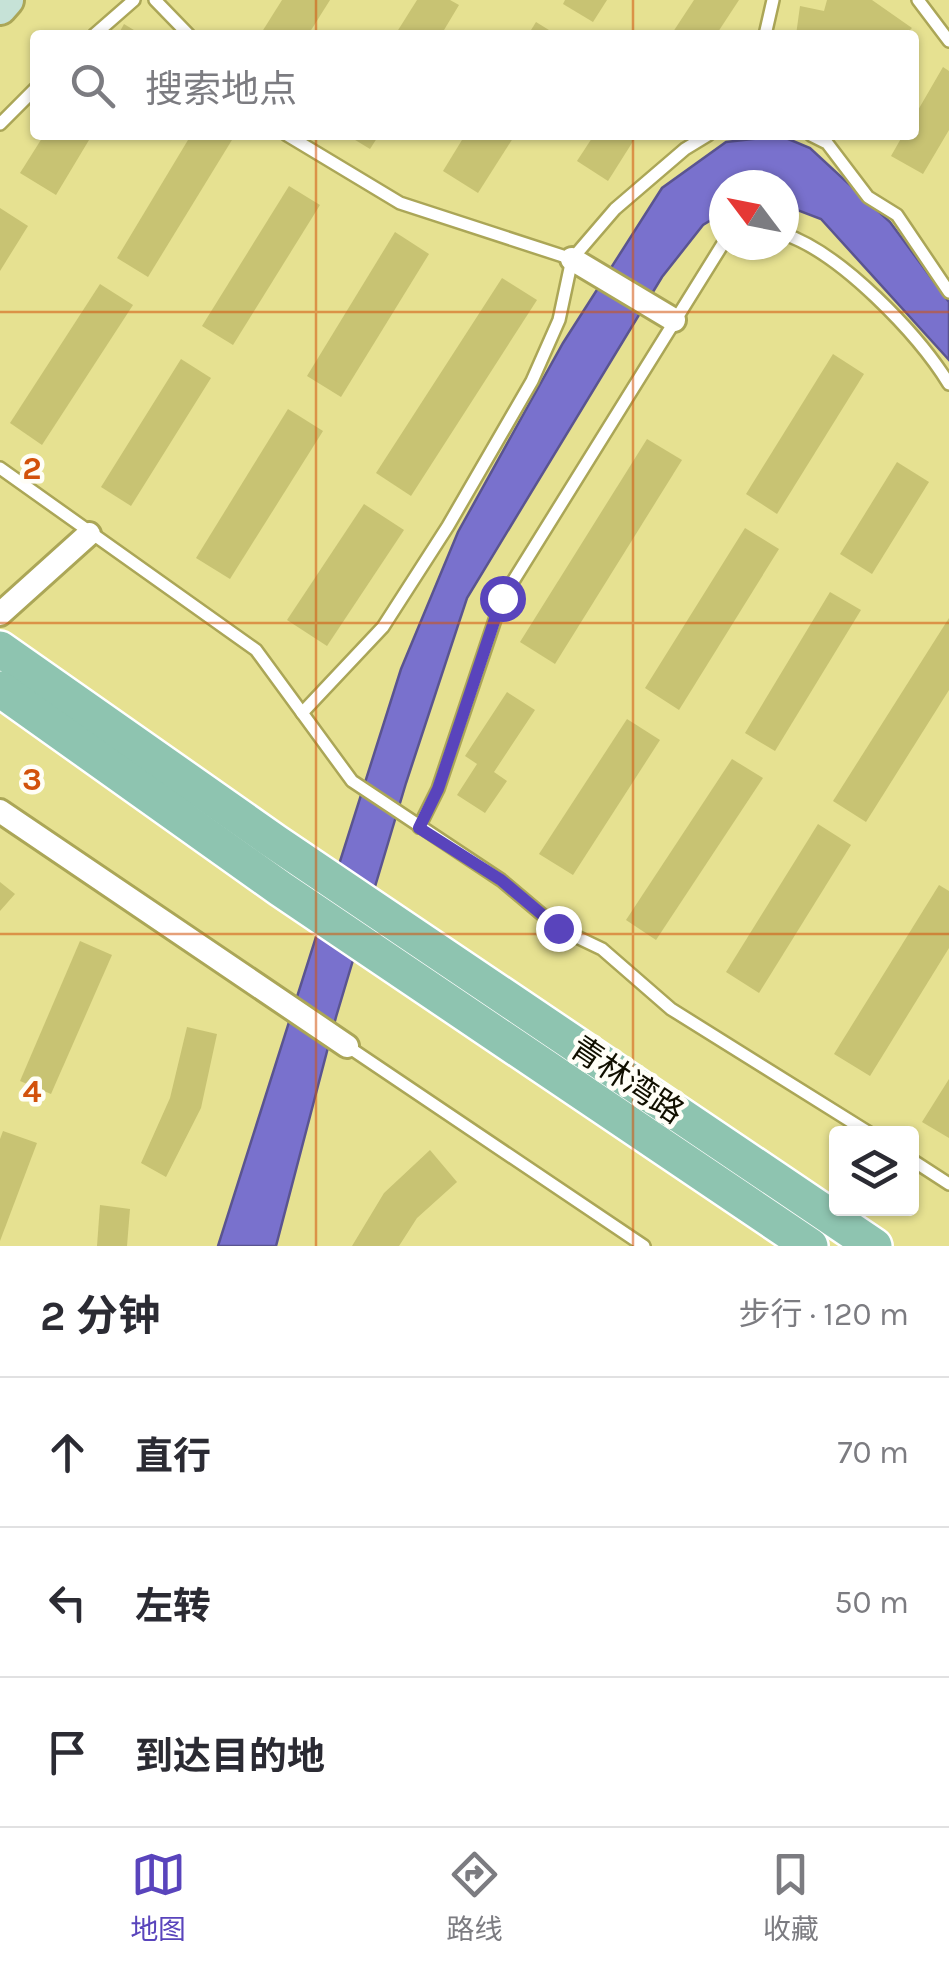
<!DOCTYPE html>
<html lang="zh">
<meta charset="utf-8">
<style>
body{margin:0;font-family:Karla,"Noto Sans SC",sans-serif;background:#f7f7f7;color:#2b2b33}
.controls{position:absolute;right:30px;bottom:30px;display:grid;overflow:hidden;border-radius:10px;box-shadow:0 2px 8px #0004}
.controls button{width:90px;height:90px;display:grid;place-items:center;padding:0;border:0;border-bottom:2px solid #e1e1e2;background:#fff;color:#2b2b33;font:50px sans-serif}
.compass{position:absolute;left:709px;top:170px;width:90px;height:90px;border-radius:50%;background:#fff;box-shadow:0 2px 8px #0004;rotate:302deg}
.stop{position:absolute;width:30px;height:30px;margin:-22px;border:8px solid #5944bc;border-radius:50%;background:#fff}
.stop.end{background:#5944bc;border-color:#fff;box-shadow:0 2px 10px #0008}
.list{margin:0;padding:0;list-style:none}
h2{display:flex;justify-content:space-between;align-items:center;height:130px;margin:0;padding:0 40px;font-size:42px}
h2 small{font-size:32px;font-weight:400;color:#7c7c81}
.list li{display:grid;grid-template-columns:65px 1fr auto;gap:30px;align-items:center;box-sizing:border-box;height:150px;padding:0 40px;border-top:2px solid #e1e1e2}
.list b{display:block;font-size:38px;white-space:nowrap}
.list em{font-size:32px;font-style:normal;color:#7c7c81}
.icon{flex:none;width:55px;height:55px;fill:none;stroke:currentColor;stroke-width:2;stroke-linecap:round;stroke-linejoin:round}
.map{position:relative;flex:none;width:949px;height:1246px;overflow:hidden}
.search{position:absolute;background:#fff;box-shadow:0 2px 8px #0004;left:30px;right:30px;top:30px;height:110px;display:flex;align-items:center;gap:25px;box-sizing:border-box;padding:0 35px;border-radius:10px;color:#7c7c81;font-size:38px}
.sheet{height:580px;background:#fff}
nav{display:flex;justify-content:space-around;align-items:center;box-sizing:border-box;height:140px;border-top:2px solid #e1e1e2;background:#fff;font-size:28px;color:#7c7c81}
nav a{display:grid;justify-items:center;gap:5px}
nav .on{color:#5944bc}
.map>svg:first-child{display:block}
</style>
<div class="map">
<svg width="949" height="1246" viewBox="0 0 949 1246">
<rect width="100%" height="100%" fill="#e6e191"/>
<polygon fill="#7971cd" stroke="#5a5490" stroke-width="2.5" points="781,136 810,148 890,222 949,302 949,360 821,219 784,205 784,185 724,185 724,212 703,225 662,277 467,598 406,783 336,1017 276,1246 218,1246 401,669 458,532 563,343 662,188 726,142"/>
<g fill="#c8c373">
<polygon points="282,0 330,0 308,35 260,35"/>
<polygon points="417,0 450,0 459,5 441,35 395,35"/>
<polygon points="565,0 607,0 593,22 563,4"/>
<polygon points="694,0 739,0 716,35 671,35"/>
<polygon points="827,0 872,0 912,28 905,35 796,35 800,6 824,11"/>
<polygon points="536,22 557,35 528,35"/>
<polygon points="124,24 142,35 118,35"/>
<polygon points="943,67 949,71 949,130 923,174 891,156 903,135 914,135 914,117"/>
<polygon points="44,135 92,135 56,195 20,173"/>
<polygon points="191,135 235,135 148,277 117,258"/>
<polygon points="347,135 379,135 370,149"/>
<polygon points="465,135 515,135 478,193 443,171"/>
<polygon points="594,135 637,135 608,181 577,161"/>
<polygon points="289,186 320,205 233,345 202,326"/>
<polygon points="0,208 28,226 0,271"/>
<polygon points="395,232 429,254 341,397 307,376"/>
<polygon points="502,278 537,300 411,496 376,473"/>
<polygon points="100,284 133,305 42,445 10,423"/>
<polygon points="833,354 864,374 777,514 746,494"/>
<polygon points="181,359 211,378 131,506 101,487"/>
<polygon points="288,409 323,431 230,579 196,558"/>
<polygon points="647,439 682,460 555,664 520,642"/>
<polygon points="897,462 929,482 872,574 840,554"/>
<polygon points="364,504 404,530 327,646 287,620"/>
<polygon points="745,528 779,549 679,710 645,688"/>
<polygon points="830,592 861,610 775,751 745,733"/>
<polygon points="949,618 949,690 866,822 833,801"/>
<polygon points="507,692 535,710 494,772 507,781 485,813 457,795 477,764 465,756"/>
<polygon points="627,719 660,740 573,875 539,854"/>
<polygon points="732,759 763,778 656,940 626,920"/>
<polygon points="818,824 851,845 759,993 726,972"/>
<polygon points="0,882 15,894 0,911"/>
<polygon points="939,885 949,891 949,948 870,1076 834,1054"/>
<polygon points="80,941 112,955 51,1094 20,1081"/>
<polygon points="187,1027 217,1034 201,1108 166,1177 141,1163 170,1098"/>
<polygon points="949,1079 949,1138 922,1122"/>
<polygon points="3,1131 37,1143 0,1241 0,1139"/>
<polygon points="430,1150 457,1182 417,1218 399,1246 352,1246 384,1193"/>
<polygon points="100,1205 130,1209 127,1246 97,1246"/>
</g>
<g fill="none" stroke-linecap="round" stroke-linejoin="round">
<defs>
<g id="lane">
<polyline points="155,0 189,35"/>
<polyline points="918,0 949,41"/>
<polyline points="94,35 134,0"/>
<polyline points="765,35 773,0"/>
<polyline points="0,124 35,89"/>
<polyline points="287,135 400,203 572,259"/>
<polyline points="811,135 827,143 868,197 897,215 949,292"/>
<path d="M784 234C841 253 918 334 949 384"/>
<polyline points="0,468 256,650 352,781 501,880 558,928 602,949 671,1009 871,1134"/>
<polyline points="302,713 383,627 448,526 532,381 559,320 572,259 615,209 685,149 708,135"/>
<polyline points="419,827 438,789 502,599 724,242"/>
<polyline points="347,1046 644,1246"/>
<polyline points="912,1160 949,1184"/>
</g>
<g id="street">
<polyline points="572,259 674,320"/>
<polyline points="0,614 89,534"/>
<polyline points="0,811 347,1046"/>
</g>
<polyline id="secondary" points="0,8 7,0"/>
<g id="primary">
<polyline points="0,649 275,842 874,1246"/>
<polyline points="0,689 281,889 810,1246"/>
</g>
</defs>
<use href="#lane" stroke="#aba657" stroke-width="16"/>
<use href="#street" stroke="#aba657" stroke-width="28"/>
<use href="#secondary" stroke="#aba657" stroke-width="38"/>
<use href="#primary" stroke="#fff" stroke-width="40"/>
<use href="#lane" stroke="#fff" stroke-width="11"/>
<use href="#street" stroke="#fff" stroke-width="22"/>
<use href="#secondary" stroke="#c6e2d7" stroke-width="32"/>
<use href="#primary" stroke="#8ec4b0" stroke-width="35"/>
</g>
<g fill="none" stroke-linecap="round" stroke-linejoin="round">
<polyline stroke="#5944bc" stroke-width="12" points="502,598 438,789 419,828 501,880 558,928"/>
</g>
<path fill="none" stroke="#d2520b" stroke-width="2.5" stroke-opacity="0.55" d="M316 0V35M633 0V35M316 135V1246M633 135V1246M0 312H949M0 623H949M0 934H949"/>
<g text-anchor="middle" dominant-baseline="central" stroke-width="9" stroke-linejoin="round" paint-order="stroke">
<g font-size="32" fill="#110f00" stroke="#fffef7">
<text transform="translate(627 1080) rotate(34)">青林湾路</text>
</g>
</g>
<g font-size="32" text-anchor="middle" font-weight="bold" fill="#d2520b" stroke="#fffef7" stroke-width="9" stroke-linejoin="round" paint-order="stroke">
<text x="32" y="479">2</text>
<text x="32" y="790">3</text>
<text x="32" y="1102">4</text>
</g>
</svg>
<div class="controls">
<button><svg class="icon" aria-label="layers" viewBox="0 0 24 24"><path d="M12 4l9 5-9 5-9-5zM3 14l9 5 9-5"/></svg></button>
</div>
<svg class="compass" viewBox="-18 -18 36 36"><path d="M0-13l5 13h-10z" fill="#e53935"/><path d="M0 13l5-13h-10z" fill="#7c7c81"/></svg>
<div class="stop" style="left:502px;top:598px"></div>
<div class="stop end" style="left:558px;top:928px"></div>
<div class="search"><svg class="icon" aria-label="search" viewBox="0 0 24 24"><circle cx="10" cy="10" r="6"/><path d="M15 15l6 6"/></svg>搜索地点</div>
</div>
<section class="sheet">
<h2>2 分钟<small>步行 · 120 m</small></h2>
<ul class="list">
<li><svg class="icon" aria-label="ahead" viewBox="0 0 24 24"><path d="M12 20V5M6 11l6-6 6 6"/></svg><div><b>直行</b></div><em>70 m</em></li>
<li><svg class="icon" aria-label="left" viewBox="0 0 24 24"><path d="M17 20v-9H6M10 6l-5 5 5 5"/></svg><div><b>左转</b></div><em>50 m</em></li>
<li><svg class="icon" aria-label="arrive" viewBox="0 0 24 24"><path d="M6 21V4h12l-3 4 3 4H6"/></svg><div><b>到达目的地</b></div></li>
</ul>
</section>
<nav>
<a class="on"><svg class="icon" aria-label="map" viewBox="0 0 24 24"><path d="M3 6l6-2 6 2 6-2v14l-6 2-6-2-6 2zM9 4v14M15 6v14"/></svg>地图</a>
<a><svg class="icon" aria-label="directions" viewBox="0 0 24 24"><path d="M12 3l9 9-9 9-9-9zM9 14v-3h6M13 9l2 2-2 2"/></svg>路线</a>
<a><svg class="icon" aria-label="saved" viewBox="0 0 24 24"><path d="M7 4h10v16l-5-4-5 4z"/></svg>收藏</a>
</nav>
